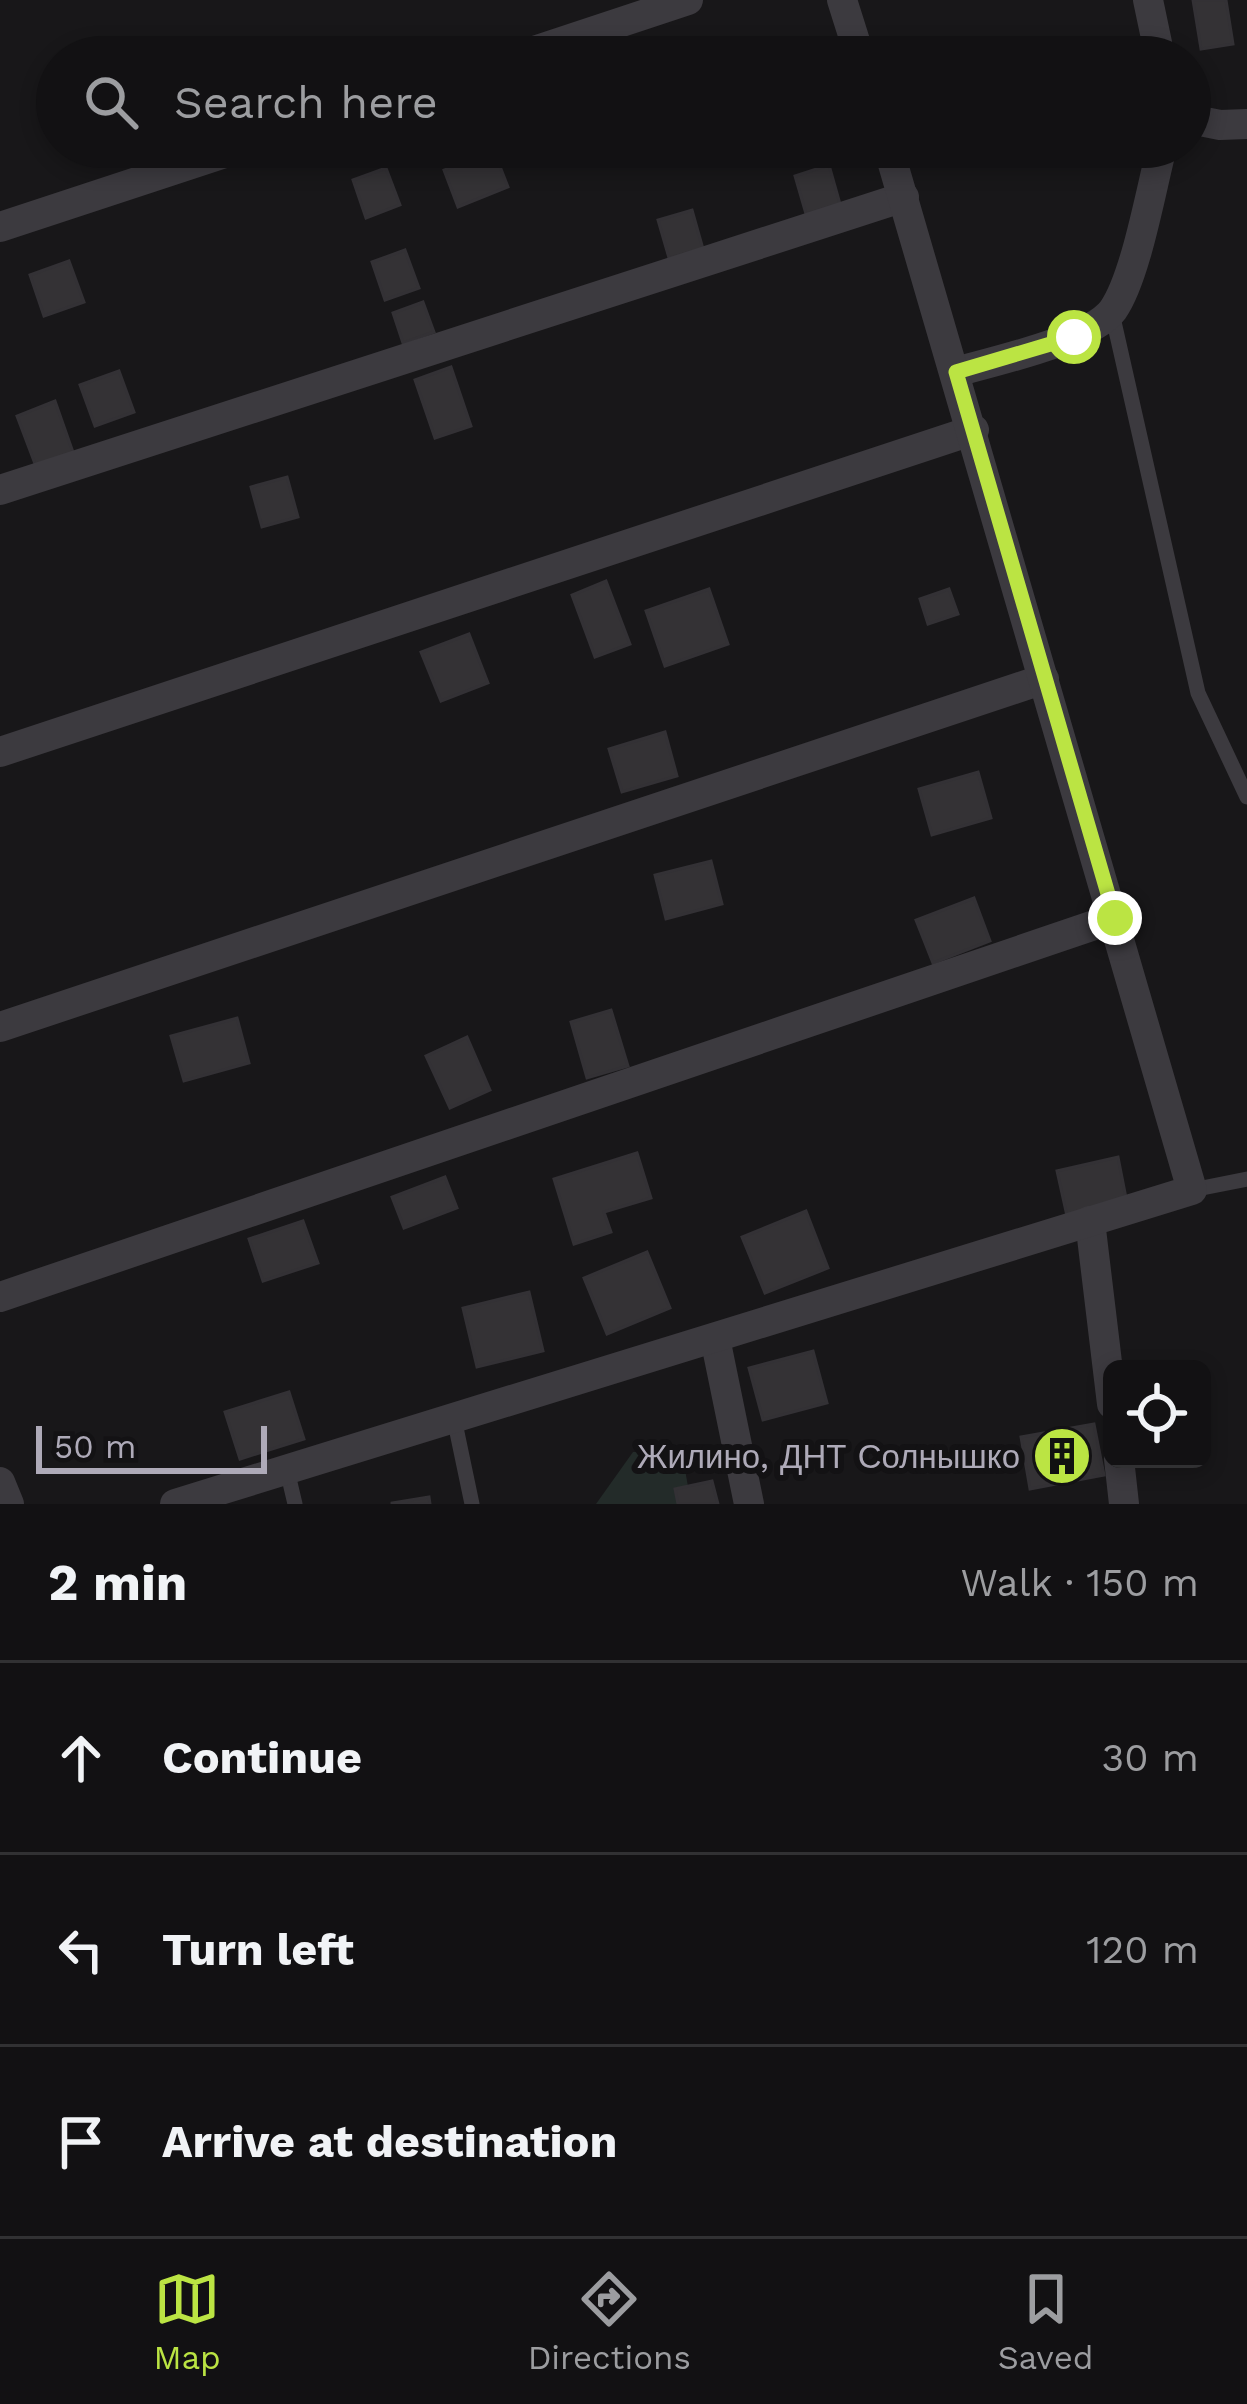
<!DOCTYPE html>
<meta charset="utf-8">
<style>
body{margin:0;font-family:"Work Sans",sans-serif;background:#1b1a1c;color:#f1f3f6}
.controls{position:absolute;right:36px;bottom:36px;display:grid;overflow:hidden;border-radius:18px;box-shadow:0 6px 18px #0003}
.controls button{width:108px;height:108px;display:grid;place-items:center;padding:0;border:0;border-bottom:3px solid #313133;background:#121113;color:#f1f3f6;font:60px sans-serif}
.scale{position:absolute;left:36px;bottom:30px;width:231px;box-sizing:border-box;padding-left:12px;border:6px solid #aeaab8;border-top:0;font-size:33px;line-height:42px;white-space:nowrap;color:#aeaab8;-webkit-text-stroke:9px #131214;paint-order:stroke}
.stop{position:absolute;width:36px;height:36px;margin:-27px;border:9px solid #bbe443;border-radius:50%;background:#fff}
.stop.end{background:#bbe443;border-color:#fff;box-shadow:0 3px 12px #0008}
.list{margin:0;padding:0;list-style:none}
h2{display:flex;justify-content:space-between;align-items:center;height:156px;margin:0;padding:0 48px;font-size:51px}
h2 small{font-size:39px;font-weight:400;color:#9c9da0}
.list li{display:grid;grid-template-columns:78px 1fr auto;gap:36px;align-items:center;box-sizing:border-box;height:192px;padding:0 48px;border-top:3px solid #313133}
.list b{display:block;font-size:45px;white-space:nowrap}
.list em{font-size:39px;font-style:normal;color:#9c9da0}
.icon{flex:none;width:66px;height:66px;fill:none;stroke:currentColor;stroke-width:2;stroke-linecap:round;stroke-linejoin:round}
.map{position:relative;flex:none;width:1247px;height:1504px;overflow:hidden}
.search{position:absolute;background:#121113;box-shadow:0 6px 18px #0003;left:36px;right:36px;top:36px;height:132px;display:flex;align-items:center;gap:30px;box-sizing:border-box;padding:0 42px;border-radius:66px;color:#9c9da0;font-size:45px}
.sheet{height:732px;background:#121113}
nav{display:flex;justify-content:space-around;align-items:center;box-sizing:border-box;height:168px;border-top:3px solid #313133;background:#121113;font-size:33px;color:#9c9da0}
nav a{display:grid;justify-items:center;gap:6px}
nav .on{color:#bbe443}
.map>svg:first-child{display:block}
</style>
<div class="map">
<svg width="1247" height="1504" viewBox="0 0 1247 1504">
<rect width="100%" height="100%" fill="#181719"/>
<polygon fill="#232b29" points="633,1452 682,1452 691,1504 596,1504"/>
<g fill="#343235" stroke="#333135" stroke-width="3">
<polygon points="1193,0 1226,0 1233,44 1201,49"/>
<polygon points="494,151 508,187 458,207 444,170"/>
<polygon points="829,165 840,204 806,214 795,176"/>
<polygon points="386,168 400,205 366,218 353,180"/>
<polygon points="692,210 703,249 669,258 658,220"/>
<polygon points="405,250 419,288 385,300 372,262"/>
<polygon points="69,261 84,302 44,316 30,275"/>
<polygon points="423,302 434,332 403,343 393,313"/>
<polygon points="451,367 471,426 435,438 415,380"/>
<polygon points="119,371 134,412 95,426 80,385"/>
<polygon points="55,401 74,455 37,469 17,416"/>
<polygon points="287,477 298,517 262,527 251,487"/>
<polygon points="606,581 630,644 595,657 572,595"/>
<polygon points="709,589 728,644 665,666 646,611"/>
<polygon points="949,589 958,614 928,624 920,599"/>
<polygon points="469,634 488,683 441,701 421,652"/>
<polygon points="665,732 677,776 622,792 609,749"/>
<polygon points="978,772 991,818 932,835 919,789"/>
<polygon points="711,861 722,904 666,919 655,875"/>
<polygon points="974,898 990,941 933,963 916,920"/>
<polygon points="611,1010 628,1066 587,1078 571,1022"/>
<polygon points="237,1018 249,1063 184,1081 171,1036"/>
<polygon points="467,1037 490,1090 450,1108 426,1056"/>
<polygon points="637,1153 651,1198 604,1212 611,1232 574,1244 554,1179"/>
<polygon points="1118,1157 1127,1203 1067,1216 1057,1171"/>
<polygon points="445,1177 457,1208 404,1228 392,1197"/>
<polygon points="806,1211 828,1268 765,1293 742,1237"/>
<polygon points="303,1221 318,1263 263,1281 249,1239"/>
<polygon points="647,1252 670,1308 607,1334 584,1278"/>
<polygon points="529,1292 543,1351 477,1367 463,1308"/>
<polygon points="813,1351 827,1403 763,1420 749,1368"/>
<polygon points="289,1392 304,1439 240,1459 225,1412"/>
<polygon points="1094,1424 1104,1475 1030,1489 1021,1437"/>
<polygon points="712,1481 718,1504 678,1504 675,1489"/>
<polygon points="429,1497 430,1504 392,1504 392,1503"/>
</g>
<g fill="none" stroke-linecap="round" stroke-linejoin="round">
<g stroke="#3c3a3f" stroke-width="15">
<polyline points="1112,313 1198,693 1247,797"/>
<polyline points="1192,1190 1247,1179"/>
<polyline points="454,1418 472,1504"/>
<polyline points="287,1470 295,1504"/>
</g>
<g stroke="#3c3a3f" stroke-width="30">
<polyline points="842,0 860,57"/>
<polyline points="1148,0 1160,57"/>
<polyline points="516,57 688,0"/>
<polyline points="1190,119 1220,125 1247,124"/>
<polyline points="0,227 243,147"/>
<path d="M956 372C994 361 1091 340 1113 310 1136 277 1151 189 1162 147"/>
<polyline points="0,490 904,197"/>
<polyline points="0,752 974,430"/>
<polyline points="0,1027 1044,679"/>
<polyline points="1090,1221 1112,1404"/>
<polyline points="0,1297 1115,918"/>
<polyline points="715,1338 749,1504"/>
<polyline points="1119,1459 1124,1504"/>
<polyline points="0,1482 9,1504"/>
<polyline points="175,1504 1192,1190 888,147"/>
</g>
</g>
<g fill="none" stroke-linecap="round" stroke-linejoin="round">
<polyline stroke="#bbe443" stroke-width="15" points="1074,337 956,372 1115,918"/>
</g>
<defs>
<symbol id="building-disc" viewBox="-11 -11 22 22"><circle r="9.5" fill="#bbe443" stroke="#131214"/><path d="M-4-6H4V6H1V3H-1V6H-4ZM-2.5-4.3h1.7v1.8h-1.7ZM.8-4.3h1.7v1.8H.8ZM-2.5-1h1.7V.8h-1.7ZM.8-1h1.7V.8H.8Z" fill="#111"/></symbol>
</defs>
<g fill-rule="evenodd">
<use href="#building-disc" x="1029" y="1423" width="66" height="66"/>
</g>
<g text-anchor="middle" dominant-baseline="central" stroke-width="12" stroke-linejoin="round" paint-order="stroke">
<g font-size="33" fill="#aeaab8" stroke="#131214" text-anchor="end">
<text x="1020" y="1456">Жилино, ДНТ Солнышко</text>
</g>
</g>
</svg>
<div class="controls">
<button><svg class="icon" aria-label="locate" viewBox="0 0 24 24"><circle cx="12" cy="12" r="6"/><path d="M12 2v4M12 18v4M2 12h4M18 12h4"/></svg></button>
</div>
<div class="scale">50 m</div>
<div class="stop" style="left:1074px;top:337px"></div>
<div class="stop end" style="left:1115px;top:918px"></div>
<div class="search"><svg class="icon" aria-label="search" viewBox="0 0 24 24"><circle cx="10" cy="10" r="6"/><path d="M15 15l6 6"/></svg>Search here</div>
</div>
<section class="sheet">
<h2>2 min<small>Walk · 150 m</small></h2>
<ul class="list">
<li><svg class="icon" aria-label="ahead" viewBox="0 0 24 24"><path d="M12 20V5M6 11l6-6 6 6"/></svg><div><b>Continue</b></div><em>30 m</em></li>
<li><svg class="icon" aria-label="left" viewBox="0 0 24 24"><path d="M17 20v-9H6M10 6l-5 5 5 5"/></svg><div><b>Turn left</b></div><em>120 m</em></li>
<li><svg class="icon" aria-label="arrive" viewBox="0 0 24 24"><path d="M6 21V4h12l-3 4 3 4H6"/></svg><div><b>Arrive at destination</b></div></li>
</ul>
</section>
<nav>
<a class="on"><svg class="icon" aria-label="map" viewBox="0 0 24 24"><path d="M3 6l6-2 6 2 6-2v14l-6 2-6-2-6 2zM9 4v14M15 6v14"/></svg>Map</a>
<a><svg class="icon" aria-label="directions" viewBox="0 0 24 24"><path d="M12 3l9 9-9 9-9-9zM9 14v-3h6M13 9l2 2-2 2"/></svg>Directions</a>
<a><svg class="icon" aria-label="saved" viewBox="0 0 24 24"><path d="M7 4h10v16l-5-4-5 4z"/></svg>Saved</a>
</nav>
